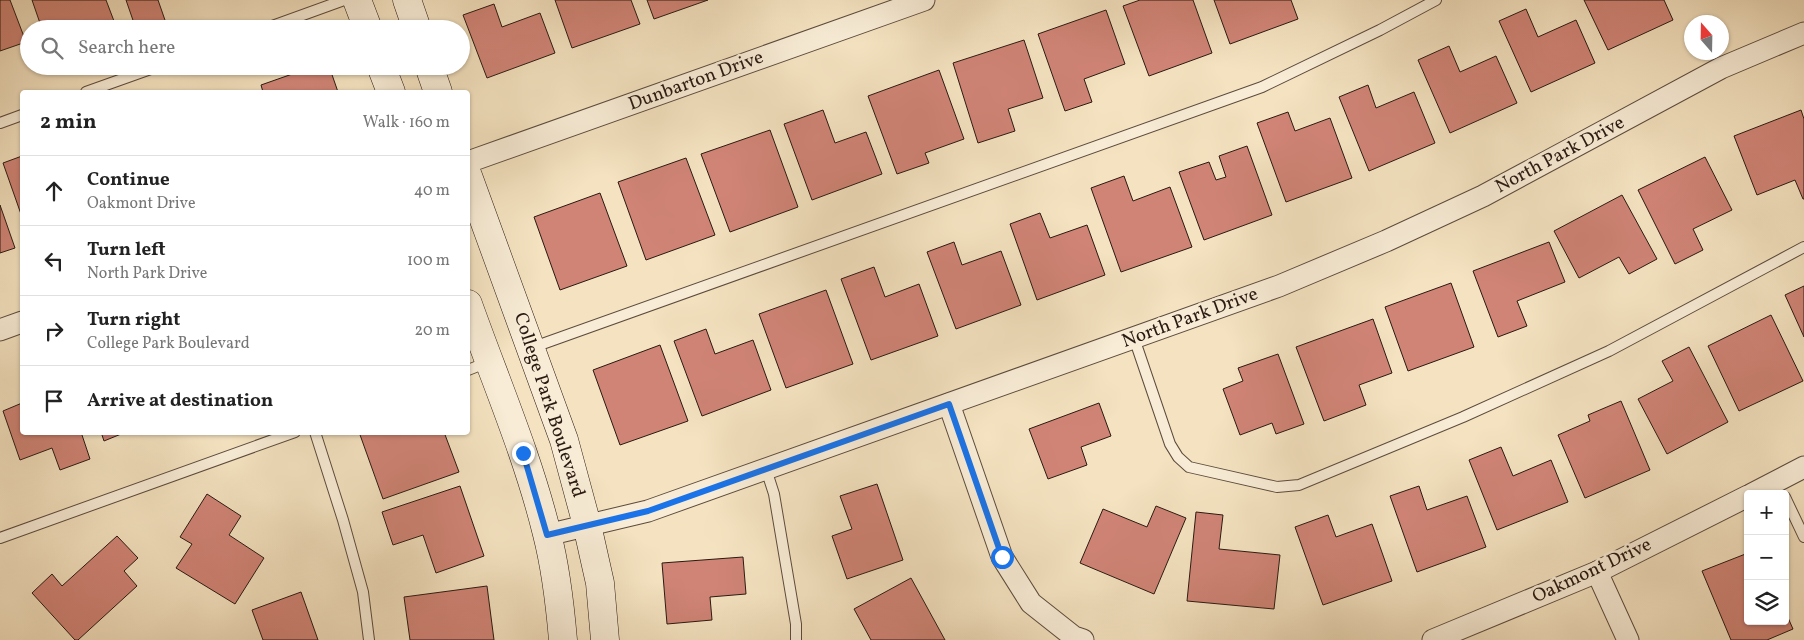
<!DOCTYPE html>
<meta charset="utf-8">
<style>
body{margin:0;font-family:Vollkorn,serif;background:#f6f6f6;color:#222}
.controls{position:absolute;right:15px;bottom:15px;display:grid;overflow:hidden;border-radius:5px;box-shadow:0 1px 4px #0004}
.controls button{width:45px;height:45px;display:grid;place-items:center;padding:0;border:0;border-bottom:1px solid #e0e0e0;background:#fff;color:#222;font:25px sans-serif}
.compass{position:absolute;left:1684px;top:15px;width:45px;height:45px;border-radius:50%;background:#fff;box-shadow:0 1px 4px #0004;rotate:340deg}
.stop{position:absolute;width:15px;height:15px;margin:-11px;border:4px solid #1a73e8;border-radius:50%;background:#fff}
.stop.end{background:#1a73e8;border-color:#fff;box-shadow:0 1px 5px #0008}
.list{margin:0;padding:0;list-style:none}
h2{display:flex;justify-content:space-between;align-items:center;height:65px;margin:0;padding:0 20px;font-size:21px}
h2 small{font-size:16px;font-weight:400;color:#767676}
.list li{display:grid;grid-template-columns:32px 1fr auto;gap:15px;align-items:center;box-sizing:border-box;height:70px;padding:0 20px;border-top:1px solid #e0e0e0}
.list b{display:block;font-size:19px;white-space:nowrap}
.list p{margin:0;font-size:16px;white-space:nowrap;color:#767676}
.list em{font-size:16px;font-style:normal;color:#767676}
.icon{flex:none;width:28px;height:28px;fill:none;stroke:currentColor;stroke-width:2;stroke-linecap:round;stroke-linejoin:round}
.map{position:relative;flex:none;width:1804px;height:640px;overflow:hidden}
.search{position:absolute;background:#fff;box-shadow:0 1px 4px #0004;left:20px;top:20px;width:450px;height:55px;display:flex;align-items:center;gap:12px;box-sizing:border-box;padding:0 18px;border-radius:28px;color:#767676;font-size:19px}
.panel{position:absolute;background:#fff;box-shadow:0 1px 4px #0004;left:20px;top:90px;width:450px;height:345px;border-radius:5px}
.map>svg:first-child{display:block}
</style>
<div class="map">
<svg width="1804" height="640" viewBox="0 0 1804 640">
<rect width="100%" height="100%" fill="#f4e2c0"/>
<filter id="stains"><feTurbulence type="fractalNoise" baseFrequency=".004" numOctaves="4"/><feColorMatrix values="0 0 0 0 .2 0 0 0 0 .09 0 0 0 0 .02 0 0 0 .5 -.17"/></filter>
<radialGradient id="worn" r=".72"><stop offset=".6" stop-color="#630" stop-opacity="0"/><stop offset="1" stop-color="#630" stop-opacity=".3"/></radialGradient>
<g fill="#d08476" stroke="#291911">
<polygon points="0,0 10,0 26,42 0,51"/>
<polygon points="32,0 106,0 117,29 42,29"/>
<polygon points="126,0 158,0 166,23 148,29 136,29"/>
<polygon points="555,0 631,0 640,24 572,48"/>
<polygon points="647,0 708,0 654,19"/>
<polygon points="1140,0 1193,0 1212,53 1149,76 1123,6"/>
<polygon points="1214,0 1291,0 1298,19 1230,44"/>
<polygon points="1584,0 1664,0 1673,20 1608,50"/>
<polygon points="494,4 502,27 540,13 555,53 487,78 463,15"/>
<polygon points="1526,9 1538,37 1576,20 1595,63 1531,92 1499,21"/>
<polygon points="1106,10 1125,64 1084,79 1092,102 1065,111 1038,34"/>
<polygon points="1024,40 1043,98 1008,109 1015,131 978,143 953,63"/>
<polygon points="1449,46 1460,72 1496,56 1517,103 1450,133 1418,60"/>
<polygon points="315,66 329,66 338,92 263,92 261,85"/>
<polygon points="939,70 964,139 925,153 929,163 897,174 868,96"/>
<polygon points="1368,85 1376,108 1414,92 1435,143 1369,171 1339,97"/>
<polygon points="823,110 835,143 866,132 882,174 812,200 784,124"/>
<polygon points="1801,110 1804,119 1804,199 1803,199 1795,180 1757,195 1734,136"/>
<polygon points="1288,112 1295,131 1330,118 1352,178 1286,202 1257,123"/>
<polygon points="770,130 798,207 730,232 701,154"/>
<polygon points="1247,146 1272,215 1204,240 1179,172 1209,162 1216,180 1226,177 1219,156"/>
<polygon points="22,156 22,217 3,163"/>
<polygon points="1705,157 1732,210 1693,229 1703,250 1675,264 1638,190"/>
<polygon points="686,158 715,235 646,260 618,182"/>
<polygon points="1124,176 1133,201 1170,187 1192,247 1121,272 1091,188"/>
<polygon points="600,193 627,266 560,290 534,217"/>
<polygon points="1622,195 1657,259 1629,274 1619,257 1579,278 1554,231"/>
<polygon points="0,205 15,248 0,253"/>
<polygon points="1040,213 1050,238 1087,225 1105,275 1037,300 1010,224"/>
<polygon points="954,242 962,265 1001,251 1021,305 956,329 927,252"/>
<polygon points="1549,242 1565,282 1517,301 1527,326 1498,337 1473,271"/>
<polygon points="874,267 885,297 919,284 938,336 871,360 841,279"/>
<polygon points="1451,283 1474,347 1408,371 1385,307"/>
<polygon points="1804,286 1804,337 1785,295"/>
<polygon points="826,290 853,364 786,388 759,314"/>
<polygon points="1771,315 1803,381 1739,411 1708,346"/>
<polygon points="1373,319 1392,373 1359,385 1366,405 1324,421 1296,347"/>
<polygon points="706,329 715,354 753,340 771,390 702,416 674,341"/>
<polygon points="660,345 688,421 620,445 593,370"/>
<polygon points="1689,347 1728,422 1667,454 1638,399 1673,381 1662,361"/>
<polygon points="1278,354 1304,424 1276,434 1272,423 1240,435 1223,389 1243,381 1238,368"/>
<polygon points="1621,401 1650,470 1585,498 1558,435 1590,421 1588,415"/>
<polygon points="22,403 22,432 81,432 90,459 60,470 52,448 20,460 3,411"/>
<polygon points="1099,403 1111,436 1081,447 1087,465 1048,479 1029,429"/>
<polygon points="101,432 126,432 104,441"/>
<polygon points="359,432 444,432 459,472 383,499"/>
<polygon points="1501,447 1513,476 1551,460 1568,502 1497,530 1469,460"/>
<polygon points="877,484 903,560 847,579 832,536 852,529 840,496"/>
<polygon points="460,486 484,556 436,573 423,535 393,545 382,512"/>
<polygon points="1419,486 1427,510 1467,496 1486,547 1417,572 1390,496"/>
<polygon points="207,494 241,516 229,535 264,558 235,604 176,568 192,544 180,537"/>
<polygon points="1156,506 1186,518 1154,594 1080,563 1103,509 1147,527"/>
<polygon points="1196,512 1223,515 1219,549 1280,555 1274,609 1187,601"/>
<polygon points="1328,515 1336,537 1372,524 1392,581 1323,605 1295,527"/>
<polygon points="117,536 138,558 124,571 137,586 78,640 75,640 32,593 52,574 62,586"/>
<polygon points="1748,553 1748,621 1785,621 1785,611 1793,629 1767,640 1731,640 1702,571"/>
<polygon points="743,557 746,594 710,597 712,620 667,624 662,563"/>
<polygon points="911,578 945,640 871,640 854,609"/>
<polygon points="487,586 494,640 410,640 404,597"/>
<polygon points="301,592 318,640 263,640 252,610"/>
</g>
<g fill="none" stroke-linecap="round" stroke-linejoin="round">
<defs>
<g id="lane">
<polyline points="264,29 344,0"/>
<polyline points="86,92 159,66"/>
<polyline points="0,123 22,115"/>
<polyline points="1134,338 1170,444 1178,457 1189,467 1277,487 1299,485 1463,417 1609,351 1804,247"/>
<polyline points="531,348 1262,87 1380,30 1436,0"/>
<polyline points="468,370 488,362"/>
<polyline points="315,432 343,520 363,592 369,640"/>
<polyline points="766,469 774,494 796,624 796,640"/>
<polyline points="1785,497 1804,537"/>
<polyline points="0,538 295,432"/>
</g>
<g id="street">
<polyline points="468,162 924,0"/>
<polyline points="0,330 22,322"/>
<polyline points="949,404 1002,557 1031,603 1074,637 1083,640"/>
<polyline points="1752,494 1804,467"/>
<polyline points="547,535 648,511 1279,286 1386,241 1483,196 1721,68 1804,33"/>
<polyline points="1597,572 1628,640"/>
<polyline points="1433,640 1597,572 1748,496"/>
</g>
<g id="secondary">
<polyline points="357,0 368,29"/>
<polyline points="407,0 417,29"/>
<polyline points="381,66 391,92"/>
<polyline points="429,66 438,92"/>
<polyline points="468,176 564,440 587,525 600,583 605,640"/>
<path d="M468 304C495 380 528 456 547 534 556 569 560 605 563 640"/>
</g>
</defs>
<use href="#lane" stroke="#5c4b3d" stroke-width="12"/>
<use href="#street" stroke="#5c4b3d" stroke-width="23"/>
<use href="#secondary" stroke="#291911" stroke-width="29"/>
<use href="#lane" stroke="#f8ecd6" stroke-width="10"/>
<use href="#street" stroke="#f8ecd6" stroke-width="21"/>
<use href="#secondary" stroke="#f8ecd6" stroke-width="28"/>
</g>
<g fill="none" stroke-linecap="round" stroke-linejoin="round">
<polyline stroke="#1a73e8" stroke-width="6" points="523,453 547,535 648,511 949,404 1002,557"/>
</g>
<g text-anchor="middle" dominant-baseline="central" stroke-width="5" stroke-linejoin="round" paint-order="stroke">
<g font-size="19" fill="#291911" stroke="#f8ecd6">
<text transform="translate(696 81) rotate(-20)">Dunbarton Drive</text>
<text transform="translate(1560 155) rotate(-28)">North Park Drive</text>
<text transform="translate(1190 318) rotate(-20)">North Park Drive</text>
<text transform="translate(549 405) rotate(72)">College Park Boulevard</text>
<text transform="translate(1592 571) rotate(-25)">Oakmont Drive</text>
</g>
</g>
<rect width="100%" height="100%" filter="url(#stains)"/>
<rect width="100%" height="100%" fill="url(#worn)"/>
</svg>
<div class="controls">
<button>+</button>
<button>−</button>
<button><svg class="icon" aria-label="layers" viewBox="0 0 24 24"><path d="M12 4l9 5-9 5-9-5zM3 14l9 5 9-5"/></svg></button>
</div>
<svg class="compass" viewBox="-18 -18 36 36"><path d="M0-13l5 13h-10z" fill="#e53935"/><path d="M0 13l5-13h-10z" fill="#767676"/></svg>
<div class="stop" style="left:1002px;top:557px"></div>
<div class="stop end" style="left:523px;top:453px"></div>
<div class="search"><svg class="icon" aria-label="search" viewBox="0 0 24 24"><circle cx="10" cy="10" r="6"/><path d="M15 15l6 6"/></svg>Search here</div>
<section class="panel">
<h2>2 min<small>Walk · 160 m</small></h2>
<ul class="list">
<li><svg class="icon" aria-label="ahead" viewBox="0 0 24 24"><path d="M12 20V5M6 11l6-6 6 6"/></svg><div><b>Continue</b><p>Oakmont Drive</p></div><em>40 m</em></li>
<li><svg class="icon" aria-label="left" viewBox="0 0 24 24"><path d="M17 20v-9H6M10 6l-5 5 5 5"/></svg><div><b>Turn left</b><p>North Park Drive</p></div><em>100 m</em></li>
<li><svg class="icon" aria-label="right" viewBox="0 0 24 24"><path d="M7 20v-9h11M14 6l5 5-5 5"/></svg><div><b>Turn right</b><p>College Park Boulevard</p></div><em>20 m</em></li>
<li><svg class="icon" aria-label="arrive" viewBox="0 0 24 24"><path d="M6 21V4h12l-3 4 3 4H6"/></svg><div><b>Arrive at destination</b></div></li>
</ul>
</section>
</div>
